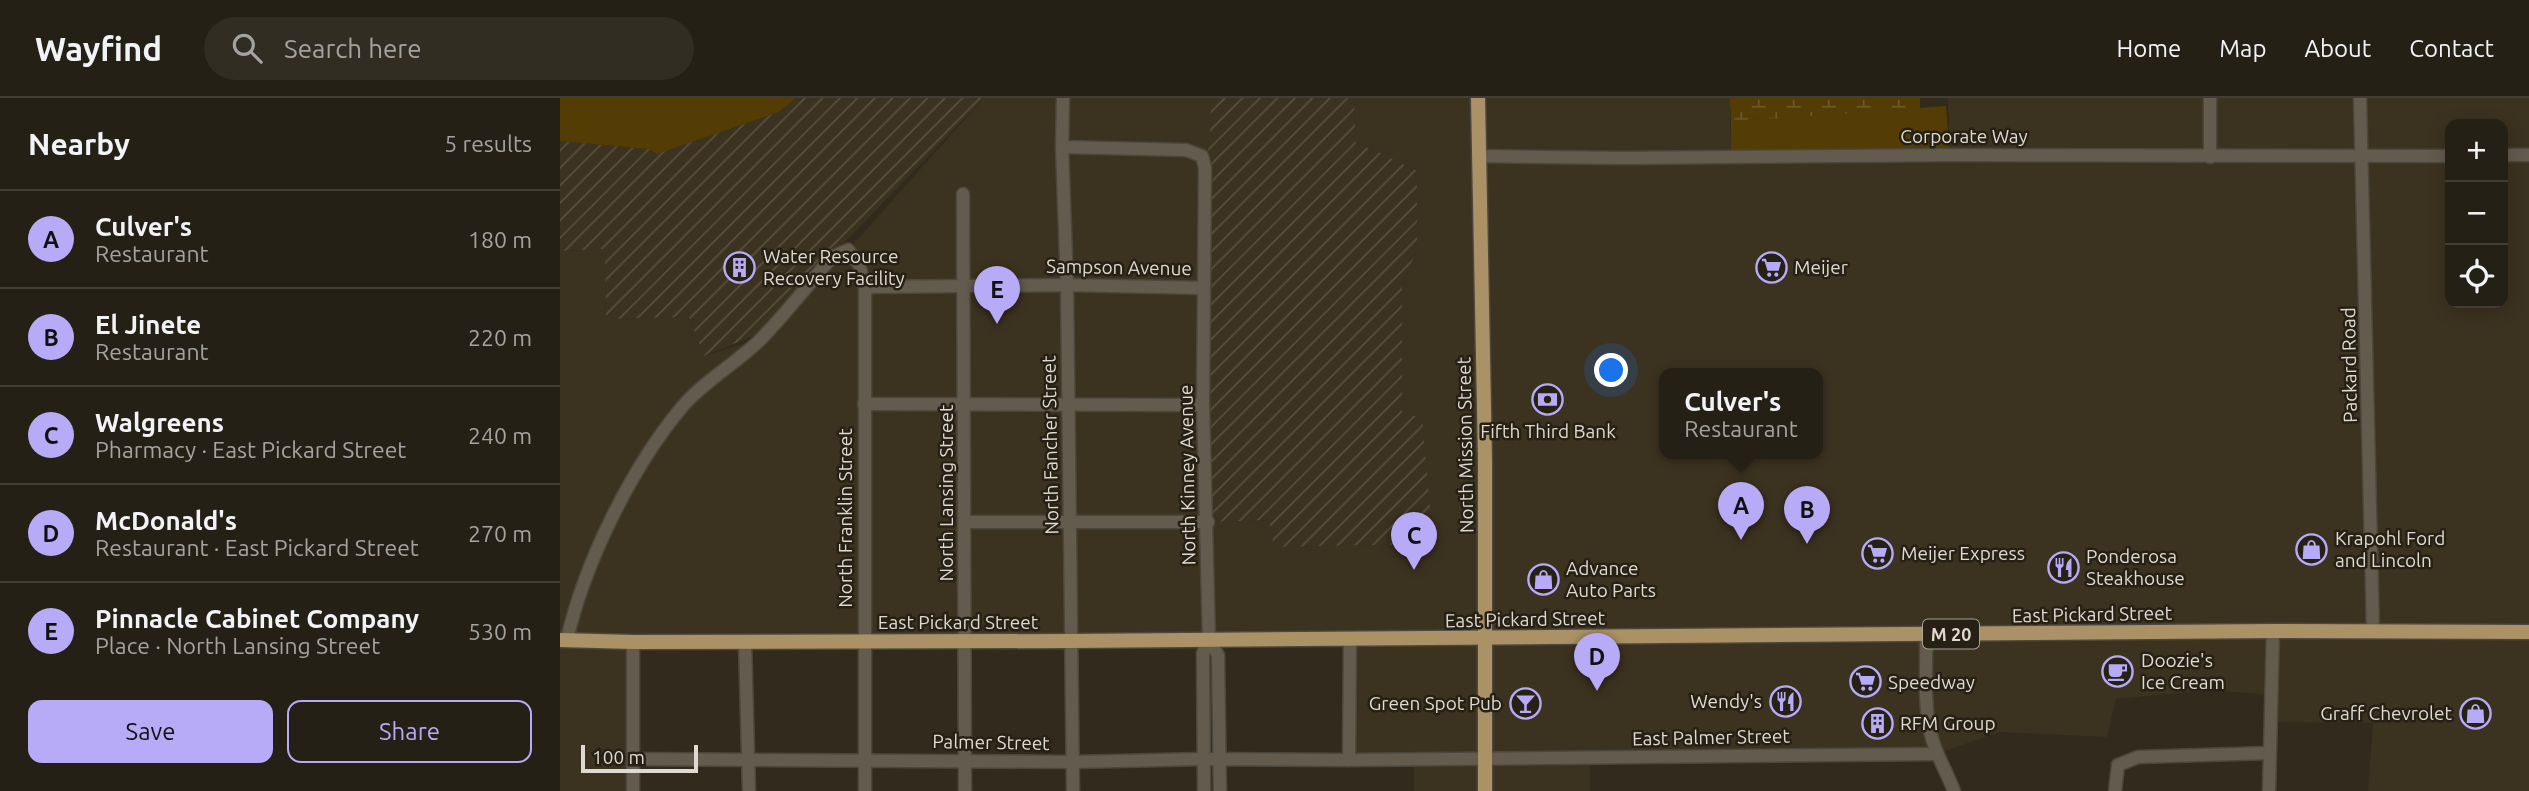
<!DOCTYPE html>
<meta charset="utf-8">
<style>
body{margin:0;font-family:Ubuntu,sans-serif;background:#312d23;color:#f1f3f6}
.controls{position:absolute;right:21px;top:21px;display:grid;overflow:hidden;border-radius:14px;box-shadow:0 4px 18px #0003}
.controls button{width:63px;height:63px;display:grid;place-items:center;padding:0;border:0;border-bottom:2px solid #423e35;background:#252016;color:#f1f3f6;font:35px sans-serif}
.scale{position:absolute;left:21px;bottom:18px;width:117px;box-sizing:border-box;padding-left:7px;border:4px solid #dedad2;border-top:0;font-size:19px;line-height:24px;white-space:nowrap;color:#dedad2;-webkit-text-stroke:5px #272014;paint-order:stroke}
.you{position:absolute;left:1052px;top:273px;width:24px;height:24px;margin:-18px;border:5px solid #fff;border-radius:50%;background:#1a73e8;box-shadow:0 0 0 10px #1a73e833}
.badge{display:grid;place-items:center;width:46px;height:46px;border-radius:50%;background:#b7abf7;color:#111;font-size:23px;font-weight:700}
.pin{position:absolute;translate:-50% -58px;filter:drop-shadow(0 2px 4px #0008)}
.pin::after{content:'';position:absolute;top:37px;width:24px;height:21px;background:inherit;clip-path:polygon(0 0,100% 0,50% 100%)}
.popup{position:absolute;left:1099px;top:270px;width:164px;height:91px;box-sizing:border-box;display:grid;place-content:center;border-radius:14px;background:#252016;filter:drop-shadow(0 2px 5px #0005);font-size:23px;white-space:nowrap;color:#a3a3a1}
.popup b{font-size:26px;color:#f1f3f6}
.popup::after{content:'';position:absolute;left:50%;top:100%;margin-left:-14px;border:14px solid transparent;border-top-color:#252016}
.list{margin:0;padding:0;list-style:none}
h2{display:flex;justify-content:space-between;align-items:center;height:91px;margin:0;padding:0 28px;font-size:30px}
h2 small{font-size:23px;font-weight:400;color:#a3a3a1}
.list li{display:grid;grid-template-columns:46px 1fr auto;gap:21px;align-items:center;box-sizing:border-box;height:98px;padding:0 28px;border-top:2px solid #423e35}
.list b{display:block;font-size:26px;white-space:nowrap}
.list p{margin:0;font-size:23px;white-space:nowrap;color:#a3a3a1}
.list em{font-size:23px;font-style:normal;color:#a3a3a1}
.actions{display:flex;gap:14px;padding:21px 28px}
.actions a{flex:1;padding:16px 0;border:2px solid #b7abf7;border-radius:14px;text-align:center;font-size:24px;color:#b7abf7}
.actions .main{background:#b7abf7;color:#111}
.icon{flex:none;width:38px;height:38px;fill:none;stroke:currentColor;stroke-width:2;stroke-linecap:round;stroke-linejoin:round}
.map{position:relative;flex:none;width:1969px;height:693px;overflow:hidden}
header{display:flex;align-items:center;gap:42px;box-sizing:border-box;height:98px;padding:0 35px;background:#252016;border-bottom:2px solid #423e35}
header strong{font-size:33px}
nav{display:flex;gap:38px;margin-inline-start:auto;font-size:24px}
.search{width:490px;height:63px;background:#312d23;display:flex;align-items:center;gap:18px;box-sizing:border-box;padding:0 24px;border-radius:38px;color:#a3a3a1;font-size:26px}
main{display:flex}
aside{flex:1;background:#252016}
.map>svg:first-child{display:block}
</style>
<header>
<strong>Wayfind</strong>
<div class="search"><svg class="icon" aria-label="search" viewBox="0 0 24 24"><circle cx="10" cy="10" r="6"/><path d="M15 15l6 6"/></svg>Search here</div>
<nav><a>Home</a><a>Map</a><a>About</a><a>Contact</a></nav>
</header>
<main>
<aside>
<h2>Nearby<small>5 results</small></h2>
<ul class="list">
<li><span class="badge">A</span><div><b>Culver's</b><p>Restaurant</p></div><em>180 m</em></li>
<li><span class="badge">B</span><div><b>El Jinete</b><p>Restaurant</p></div><em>220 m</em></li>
<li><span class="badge">C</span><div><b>Walgreens</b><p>Pharmacy · East Pickard Street</p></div><em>240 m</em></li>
<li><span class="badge">D</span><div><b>McDonald's</b><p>Restaurant · East Pickard Street</p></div><em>270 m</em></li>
<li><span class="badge">E</span><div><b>Pinnacle Cabinet Company</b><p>Place · North Lansing Street</p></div><em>530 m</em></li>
</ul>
<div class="actions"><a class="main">Save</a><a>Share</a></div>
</aside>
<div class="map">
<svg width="1969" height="693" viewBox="0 0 1969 693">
<defs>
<pattern id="industrial-furrows" width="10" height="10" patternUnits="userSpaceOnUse" patternTransform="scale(1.75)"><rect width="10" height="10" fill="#3c3220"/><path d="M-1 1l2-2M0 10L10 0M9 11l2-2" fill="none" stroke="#584f40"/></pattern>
<pattern id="wetland-marsh" width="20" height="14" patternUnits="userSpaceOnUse" patternTransform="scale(1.75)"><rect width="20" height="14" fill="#543d04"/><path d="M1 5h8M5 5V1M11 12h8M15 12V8" fill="none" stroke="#6c5828"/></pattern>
</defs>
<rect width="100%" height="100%" fill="#312a1d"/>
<path fill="#3c3220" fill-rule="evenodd" d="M424 0H651L648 424 709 422 715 449 870 446 862 320 842 317V190L857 150 814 52 796 46 794 0H1170L1171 58 1390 57 1388 0H1969V693H1808L1813 625 1710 624 1712 597 1650 592 1556 601 1547 639 1439 634 1377 656 1030 660V693H854V661L789 662 790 542 74 544V693H0V153L45 151 46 221 129 219 144 258 201 240 272 159 288 152ZM1890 26H1943V205H1890ZM1104 276H1258V356H1104Z"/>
<g fill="url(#industrial-furrows)">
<polygon points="236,0 424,0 195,237 144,258 129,219 46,221 45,151 0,153 0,43 89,51 97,56 219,14"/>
<polygon points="651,0 794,0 796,46 814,52 857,73 857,150 842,190 842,316 862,319 870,409 870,446 714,449 709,422 648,424 645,70 650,41"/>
</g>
<g fill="#543d04">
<polygon points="0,0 236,0 219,14 97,56 89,51 0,43"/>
<polygon points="1386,8 1390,57 1171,59 1171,23"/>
</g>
<polygon fill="url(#wetland-marsh)" points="1170,0 1360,0 1360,11 1171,23"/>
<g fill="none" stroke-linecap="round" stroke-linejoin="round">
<defs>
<g id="minor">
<polyline points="503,0 502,49 507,187 513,693"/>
<polyline points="1800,0 1813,533"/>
<polyline points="502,49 626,52 642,58 645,70 643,307 649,542 643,555 644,693"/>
<polyline points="1943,57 1969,57"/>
<polyline points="918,58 1064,60 1390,57 1890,58"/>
<polyline points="1650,59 1650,0"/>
<polyline points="403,96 405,693"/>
<polyline points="305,189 507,187 644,190"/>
<polyline points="304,306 643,307"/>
<polyline points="406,424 648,424"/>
<path d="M1366 537C1367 569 1363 605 1371 637 1376 657 1387 674 1394 693"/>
<path d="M7 542C24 466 71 370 122 309 145 282 177 265 202 240 227 214 249 186 272 159L288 152 299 166 305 189V693"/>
<polyline points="649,542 658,557 660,693"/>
<polyline points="185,544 189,693"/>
<polyline points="73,661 513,664 644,661 789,662 1377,656"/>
<polyline points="789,662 790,542"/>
<polyline points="73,693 73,544"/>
<polyline points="1555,693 1558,667 1578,659 1709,655"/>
<polyline points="1709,693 1713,533"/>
</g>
<g id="major">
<polyline points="918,0 925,362 925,693"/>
<polyline points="0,542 73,544 511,543 1713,533 1969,534"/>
</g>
</defs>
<use href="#minor" stroke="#4c473c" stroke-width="15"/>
<use href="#major" stroke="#4c473c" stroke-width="17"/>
<use href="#minor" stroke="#635b4d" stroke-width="12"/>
<use href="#major" stroke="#aa9266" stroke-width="14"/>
</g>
<defs>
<symbol id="building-ring" viewBox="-11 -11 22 22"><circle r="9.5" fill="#272014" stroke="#b7abf7" stroke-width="1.5"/><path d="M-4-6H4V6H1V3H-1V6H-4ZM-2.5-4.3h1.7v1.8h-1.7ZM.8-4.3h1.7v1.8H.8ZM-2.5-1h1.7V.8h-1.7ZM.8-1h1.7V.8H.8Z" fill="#b7abf7"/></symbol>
<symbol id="supermarket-ring" viewBox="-11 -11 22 22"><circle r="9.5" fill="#272014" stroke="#b7abf7" stroke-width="1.5"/><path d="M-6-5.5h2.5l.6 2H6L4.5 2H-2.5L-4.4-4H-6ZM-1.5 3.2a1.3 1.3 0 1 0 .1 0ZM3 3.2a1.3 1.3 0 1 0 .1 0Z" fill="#b7abf7"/></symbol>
<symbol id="bank-ring" viewBox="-11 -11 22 22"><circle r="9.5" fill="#272014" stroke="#b7abf7" stroke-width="1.5"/><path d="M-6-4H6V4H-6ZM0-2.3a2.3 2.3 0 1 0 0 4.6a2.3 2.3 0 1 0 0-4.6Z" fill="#b7abf7"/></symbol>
<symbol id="shop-ring" viewBox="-11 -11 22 22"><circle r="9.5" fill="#272014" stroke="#b7abf7" stroke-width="1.5"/><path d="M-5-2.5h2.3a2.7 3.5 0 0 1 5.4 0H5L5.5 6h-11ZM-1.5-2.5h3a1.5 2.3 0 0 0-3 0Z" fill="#b7abf7"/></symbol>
<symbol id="restaurant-ring" viewBox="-11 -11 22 22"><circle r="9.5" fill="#272014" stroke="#b7abf7" stroke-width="1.5"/><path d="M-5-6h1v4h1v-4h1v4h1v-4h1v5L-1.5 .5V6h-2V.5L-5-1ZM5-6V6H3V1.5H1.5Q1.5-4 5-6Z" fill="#b7abf7"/></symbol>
<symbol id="cafe-ring" viewBox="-11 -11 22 22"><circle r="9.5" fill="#272014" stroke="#b7abf7" stroke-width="1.5"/><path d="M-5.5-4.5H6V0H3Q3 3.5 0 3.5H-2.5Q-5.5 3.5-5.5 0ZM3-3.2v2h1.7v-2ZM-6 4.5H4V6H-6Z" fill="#b7abf7"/></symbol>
<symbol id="bar-ring" viewBox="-11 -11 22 22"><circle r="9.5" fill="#272014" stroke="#b7abf7" stroke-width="1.5"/><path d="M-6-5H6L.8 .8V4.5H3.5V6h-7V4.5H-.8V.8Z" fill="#b7abf7"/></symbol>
</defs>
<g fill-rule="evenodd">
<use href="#building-ring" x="162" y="152" width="35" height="35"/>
<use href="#supermarket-ring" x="1194" y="152" width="35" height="35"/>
<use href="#bank-ring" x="970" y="284" width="35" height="35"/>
<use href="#shop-ring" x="1734" y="434" width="35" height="35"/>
<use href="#supermarket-ring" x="1300" y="438" width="35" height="35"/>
<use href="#restaurant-ring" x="1486" y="452" width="35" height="35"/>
<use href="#shop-ring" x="966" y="464" width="35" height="35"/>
<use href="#cafe-ring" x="1540" y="556" width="35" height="35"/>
<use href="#supermarket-ring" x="1288" y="566" width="35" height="35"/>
<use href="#restaurant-ring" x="1208" y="586" width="35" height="35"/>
<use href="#bar-ring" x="948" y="588" width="35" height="35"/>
<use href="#shop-ring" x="1898" y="598" width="35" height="35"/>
<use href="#building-ring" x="1300" y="608" width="35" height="35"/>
</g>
<g text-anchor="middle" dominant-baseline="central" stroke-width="5" stroke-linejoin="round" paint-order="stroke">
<rect fill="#272014" stroke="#a7a299" stroke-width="2" x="1363" y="521.5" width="56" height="29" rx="5"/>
<g font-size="18" font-weight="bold" fill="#dedad2">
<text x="1391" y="536">M 20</text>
</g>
<g font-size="19" fill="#dedad2" stroke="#272014">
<text x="1404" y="38">Corporate Way</text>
<text transform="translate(559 169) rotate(1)">Sampson Avenue</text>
<text transform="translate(1789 267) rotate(-91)">Packard Road</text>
<text transform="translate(490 347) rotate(-91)">North Fancher Street</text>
<text transform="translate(905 347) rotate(-91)">North Mission Street</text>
<text transform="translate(627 377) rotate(-91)">North Kinney Avenue</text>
<text transform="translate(386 395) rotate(-90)">North Lansing Street</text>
<text transform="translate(285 420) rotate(-90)">North Franklin Street</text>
<text transform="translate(1532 516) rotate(-1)">East Pickard Street</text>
<text transform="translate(965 521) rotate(-1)">East Pickard Street</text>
<text x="398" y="524">East Pickard Street</text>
<text transform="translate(1151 639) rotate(-1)">East Palmer Street</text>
<text transform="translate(431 644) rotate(1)">Palmer Street</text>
</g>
<g font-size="19" fill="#dedad2" stroke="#272014" text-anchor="start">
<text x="203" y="158">Water Resource<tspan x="203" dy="22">Recovery Facility</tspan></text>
<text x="1234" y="169">Meijer</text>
<text x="988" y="333" text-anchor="middle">Fifth Third Bank</text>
<text x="1775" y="440">Krapohl Ford<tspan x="1775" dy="22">and Lincoln</tspan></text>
<text x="1341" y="455">Meijer Express</text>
<text x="1526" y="458">Ponderosa<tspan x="1526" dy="22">Steakhouse</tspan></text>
<text x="1006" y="470">Advance<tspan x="1006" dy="22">Auto Parts</tspan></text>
<text x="1581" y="562">Doozie's<tspan x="1581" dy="22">Ice Cream</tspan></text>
<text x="1328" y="584">Speedway</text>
<text x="1202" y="603" text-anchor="end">Wendy's</text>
<text x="942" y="605" text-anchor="end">Green Spot Pub</text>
<text x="1892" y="615" text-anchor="end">Graff Chevrolet</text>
<text x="1340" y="625">RFM Group</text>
</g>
</g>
</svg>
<div class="controls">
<button>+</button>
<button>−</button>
<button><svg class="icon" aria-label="locate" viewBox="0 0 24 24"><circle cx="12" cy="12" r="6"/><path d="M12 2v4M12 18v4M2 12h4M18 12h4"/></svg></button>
</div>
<div class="scale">100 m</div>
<div class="you"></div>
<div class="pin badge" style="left:1181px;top:442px">A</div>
<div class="popup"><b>Culver's</b>Restaurant</div>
<div class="pin badge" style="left:1247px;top:446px">B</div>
<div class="pin badge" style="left:854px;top:472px">C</div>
<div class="pin badge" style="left:1037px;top:593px">D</div>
<div class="pin badge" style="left:437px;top:226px">E</div>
</div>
</main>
